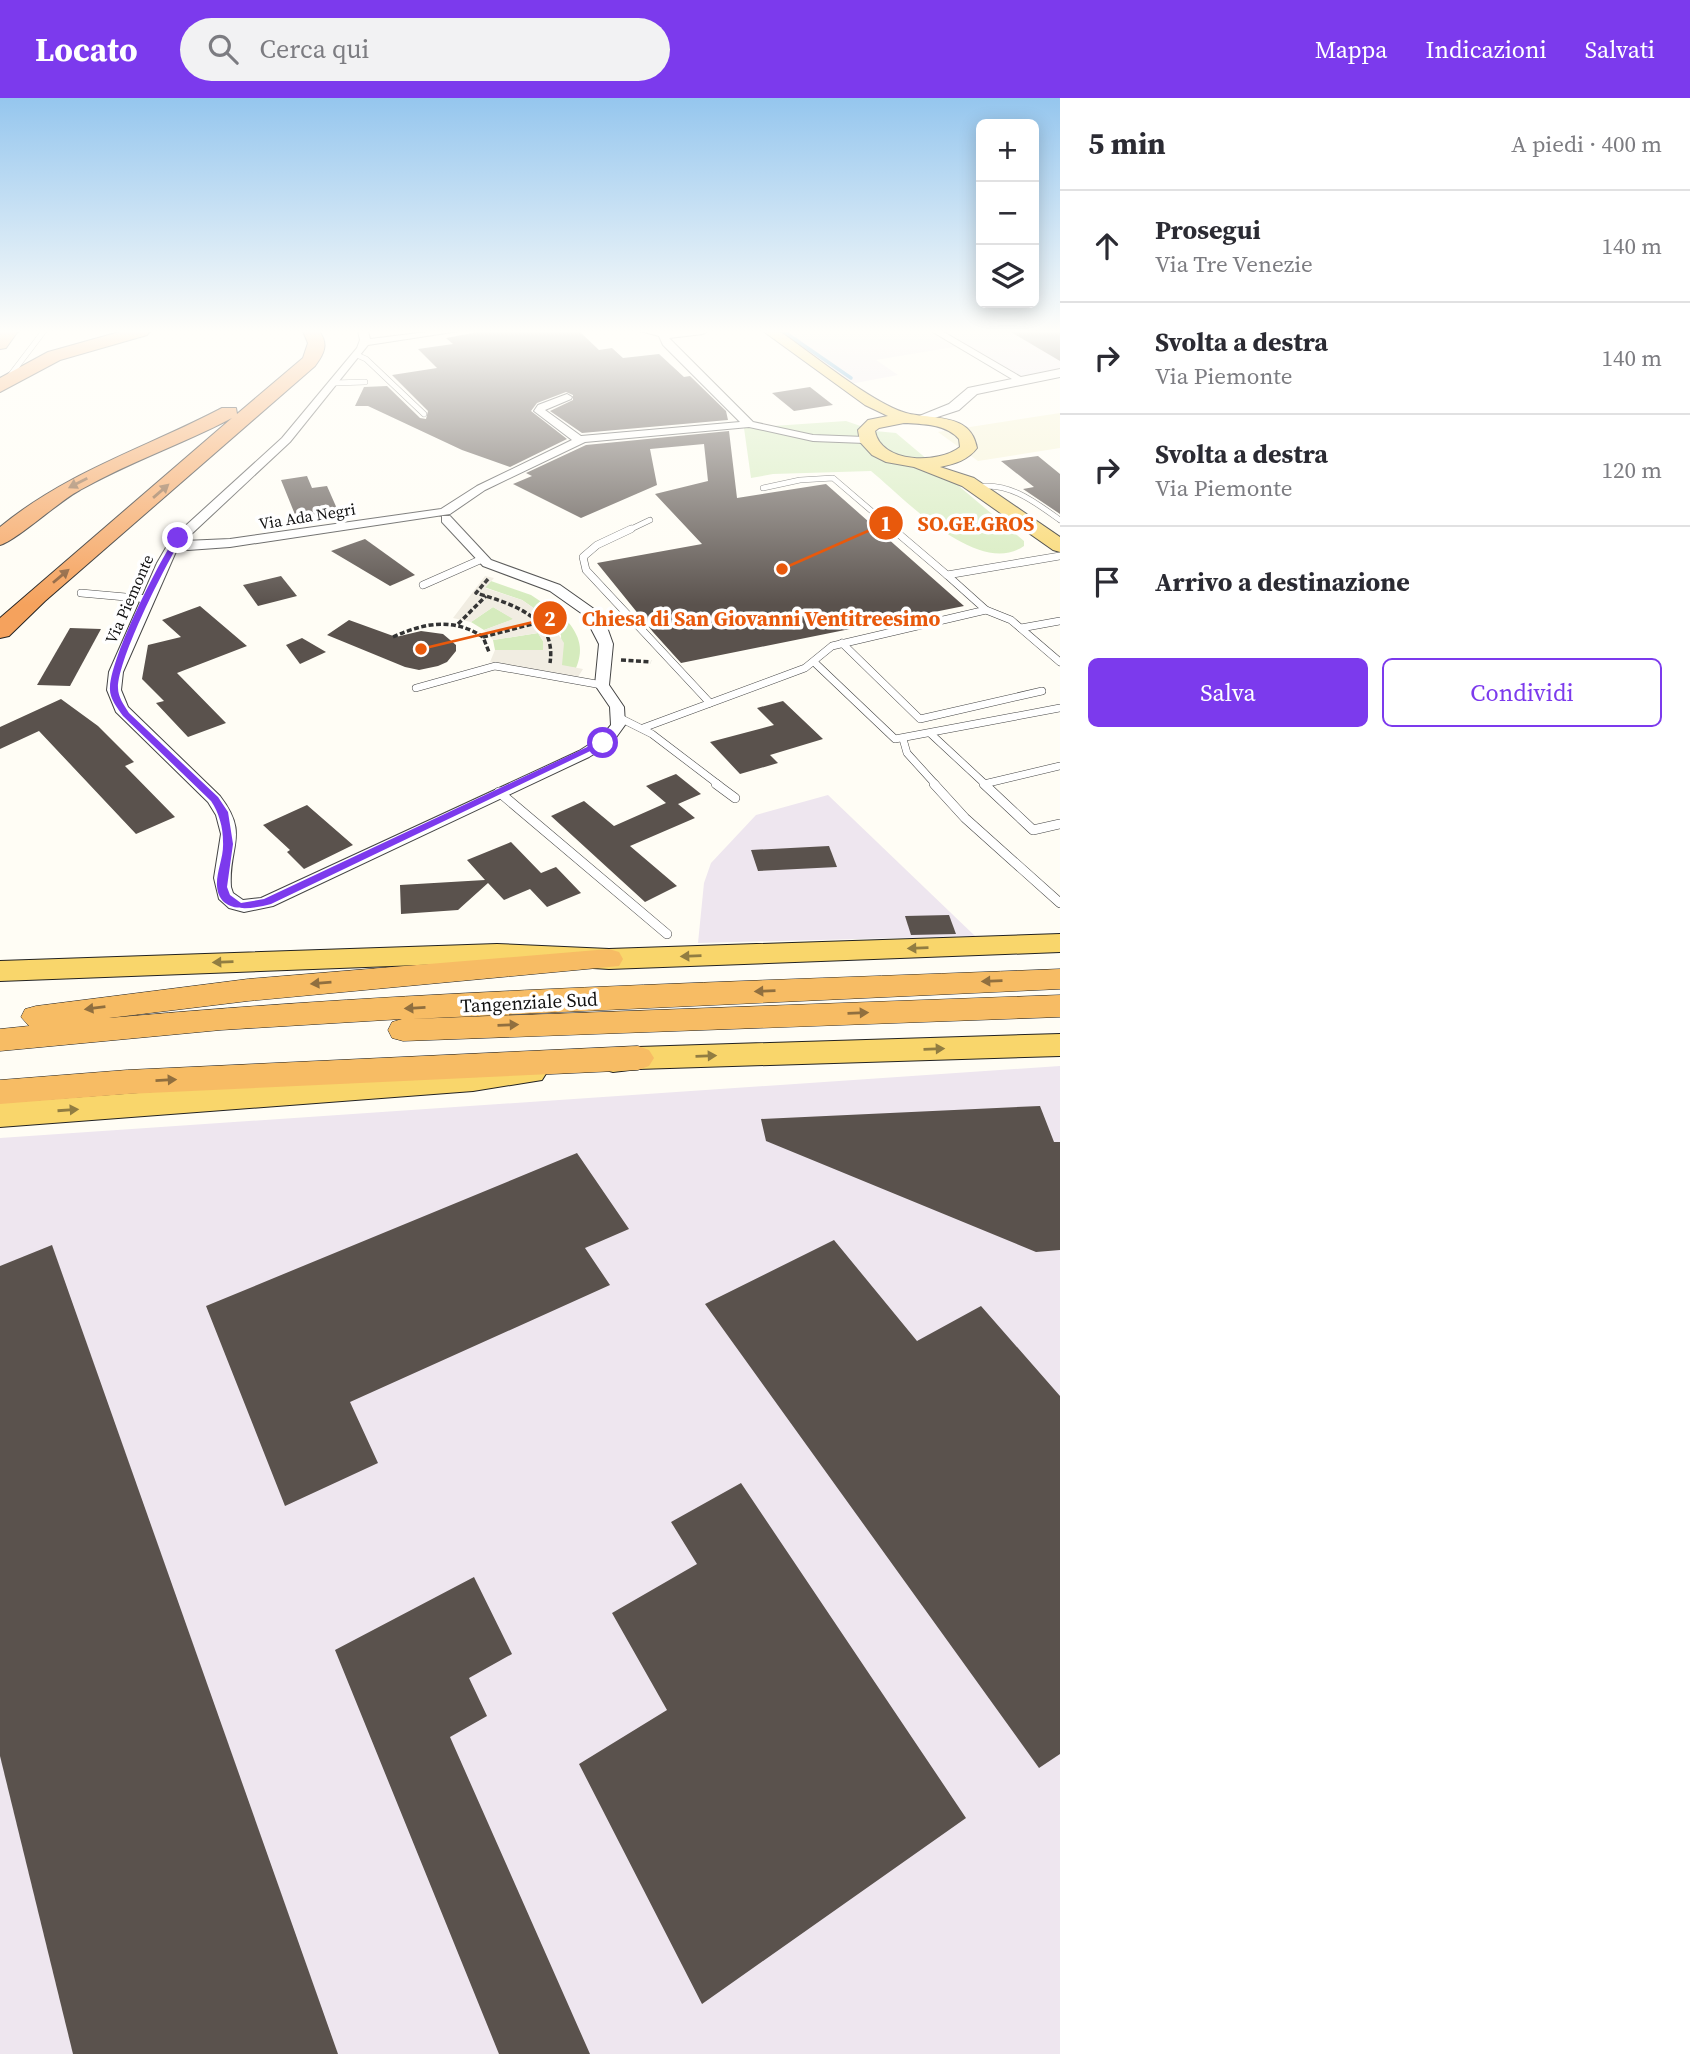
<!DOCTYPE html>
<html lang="it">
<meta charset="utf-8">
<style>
body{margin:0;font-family:"Source Serif 4",serif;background:#f2f2f3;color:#2b2b33}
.controls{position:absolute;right:21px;top:21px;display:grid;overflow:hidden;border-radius:10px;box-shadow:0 4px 18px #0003}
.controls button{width:63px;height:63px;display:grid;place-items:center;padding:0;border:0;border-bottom:2px solid #e1e1e2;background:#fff;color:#2b2b33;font:35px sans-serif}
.stop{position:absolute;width:21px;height:21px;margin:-16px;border:5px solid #7c3aed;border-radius:50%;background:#fff}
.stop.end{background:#7c3aed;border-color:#fff;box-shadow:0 2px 7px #0008}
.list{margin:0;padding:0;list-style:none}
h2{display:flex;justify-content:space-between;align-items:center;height:91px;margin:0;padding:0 28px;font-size:30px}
h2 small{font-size:23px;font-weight:400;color:#7c7c81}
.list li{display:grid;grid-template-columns:46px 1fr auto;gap:21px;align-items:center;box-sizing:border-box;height:112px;padding:0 28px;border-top:2px solid #e1e1e2}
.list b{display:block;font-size:26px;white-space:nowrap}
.list p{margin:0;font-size:23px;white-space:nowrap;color:#7c7c81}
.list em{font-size:23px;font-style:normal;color:#7c7c81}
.actions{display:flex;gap:14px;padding:21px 28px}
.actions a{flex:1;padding:16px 0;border:2px solid #7c3aed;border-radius:10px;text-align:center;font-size:24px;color:#7c3aed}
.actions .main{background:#7c3aed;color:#fff}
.icon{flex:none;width:38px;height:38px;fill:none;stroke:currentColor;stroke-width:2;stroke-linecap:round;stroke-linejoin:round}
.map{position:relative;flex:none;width:1060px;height:1956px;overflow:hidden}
header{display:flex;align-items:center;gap:42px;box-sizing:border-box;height:98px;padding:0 35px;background:#7c3aed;color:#fff}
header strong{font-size:33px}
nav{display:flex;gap:38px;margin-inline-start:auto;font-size:24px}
.search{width:490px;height:63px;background:#f2f2f3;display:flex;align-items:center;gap:18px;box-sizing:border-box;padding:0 24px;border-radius:38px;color:#7c7c81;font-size:26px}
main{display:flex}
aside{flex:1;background:#fff}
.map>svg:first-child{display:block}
</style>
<header>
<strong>Locato</strong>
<div class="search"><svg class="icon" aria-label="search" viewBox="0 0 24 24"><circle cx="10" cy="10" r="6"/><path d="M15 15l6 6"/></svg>Cerca qui</div>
<nav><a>Mappa</a><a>Indicazioni</a><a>Salvati</a></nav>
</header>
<main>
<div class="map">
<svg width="1060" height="1956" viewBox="0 0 1060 1956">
<rect width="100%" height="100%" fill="#fffdf5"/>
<g fill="#eee6ef">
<polygon points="773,233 934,233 959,248 876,262 898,277 850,286"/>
<polygon points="941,233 1060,233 1060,273 1022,280"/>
<polygon points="828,697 975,838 698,845 704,785 711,765 756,717"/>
<polygon points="1060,968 1060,1956 0,1956 0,1040"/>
</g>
<polygon fill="#f6f3d4" points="1060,315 1060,350 978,363 938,334"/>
<g fill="#d5ebbd">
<path d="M846 323 875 333 896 335 1024 443V448C978 480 904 400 871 373L773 376 751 380 744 330Z"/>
<polygon points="491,483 531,497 561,517 548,520 522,502 484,489"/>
<polygon points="493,509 514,521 484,532 471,524"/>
<path d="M564 519C578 535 585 549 576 570L562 568 561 537 550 523Z"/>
<polygon points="538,535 543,543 543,552 495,552 493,542"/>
</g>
<polygon fill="#f1ede2" points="485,478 494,480 485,490 522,502 548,520 564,545 562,567 583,571 578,579 490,564 495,552 543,552 543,543 538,535 493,542 484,532 513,521 493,509 471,524 453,520"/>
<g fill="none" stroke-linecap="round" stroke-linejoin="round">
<polyline stroke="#3f96cf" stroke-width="3.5" points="783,233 851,280"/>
</g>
<g fill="#5a524d">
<polygon points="483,233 579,233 599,252 612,250 623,260 659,256 684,279 690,278 726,313 728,322 582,335 550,313 573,302 573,297 566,294 537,305 531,313 567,341 510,369 462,352 368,308 355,308 364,289 387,288 420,320 426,321 428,313 392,277 437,270 418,251 453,246 446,240"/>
<polygon points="1009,233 1060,233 1060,263"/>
<polygon points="810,289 833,307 794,313 772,295"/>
<polygon points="729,333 737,400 826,386 964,508 681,565 653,534 597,465 702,446 655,396 708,383 704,346 650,351 657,387 581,420 513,386 532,378 526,375 586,347"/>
<polygon points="1038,358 1060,376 1060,416 1023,391 1034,389 1001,363"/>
<polygon points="307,378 312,390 327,388 338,413 296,419 281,382"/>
<polygon points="365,441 415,477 390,488 331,453"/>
<polygon points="281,478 297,498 258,508 243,487"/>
<polygon points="200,508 247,548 177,575 226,625 188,639 156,605 164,603 142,581 148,547 181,539 162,522"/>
<polygon points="349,522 396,539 421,533 443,536 456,547 456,553 447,564 438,568 419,572 405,569 327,537"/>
<polygon points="70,530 101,531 70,588 37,587"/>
<polygon points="302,540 326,554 300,566 286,547"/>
<polygon points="61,601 98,628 134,664 125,668 175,719 136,736 39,633 0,651 0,629"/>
<polygon points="783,603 823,641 770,657 778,665 740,676 710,644 774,627 757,610"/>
<polygon points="676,676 701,696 678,706 695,720 630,748 677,788 645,804 551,718 584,703 614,728 666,705 646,688"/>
<polygon points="307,707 353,747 304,771 287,754 290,752 263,727"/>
<polygon points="511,744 541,775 556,769 581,795 547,809 530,791 504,802 488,785 458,812 401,816 400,787 485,782 467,762"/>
<polygon points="829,748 837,769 758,773 751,752"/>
<polygon points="949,817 956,836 911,837 905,818"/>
<polygon points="1040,1008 1054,1044 1060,1044 1060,1152 1036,1154 766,1043 761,1021"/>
<polygon points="577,1055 629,1131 585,1150 610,1187 350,1304 378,1365 285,1408 206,1208"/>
<polygon points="834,1142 917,1243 981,1208 1060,1298 1060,1656 1039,1670 705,1206"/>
<polygon points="52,1147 338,1956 73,1956 0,1658 0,1168"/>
<polygon points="741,1385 966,1720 702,1906 579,1666 667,1612 612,1515 697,1466 671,1424"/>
<polygon points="474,1479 512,1556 469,1580 487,1618 450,1639 590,1956 499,1956 335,1552"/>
</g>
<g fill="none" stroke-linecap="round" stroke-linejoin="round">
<defs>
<g id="service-far2">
<polyline points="357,257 366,261 424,316"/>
<polyline points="9,279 44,233"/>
<polyline points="334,285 365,284"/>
<path d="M976 389C1008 383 1035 404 1060 422"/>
<polyline points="763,390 800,382 833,380 895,433"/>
<polyline points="627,433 650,422"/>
</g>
<g id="service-far1">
<polyline points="631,431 597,447 583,459 586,472 710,605"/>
<polyline points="893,431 947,477 1060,458"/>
<polyline points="423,487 482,461"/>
<polyline points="81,495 148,501"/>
<polyline points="986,512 1011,522 1060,564"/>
<polyline points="1021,530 1060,523"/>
<polyline points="842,545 920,621 1042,593"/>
<polyline points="814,564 895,641 1060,610"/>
<polyline points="416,590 495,568 602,587"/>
<polyline points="620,620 652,636 719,687"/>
<polyline points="643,630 805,570 832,548 986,512 947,477"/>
<polyline points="931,636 986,687"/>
<polyline points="903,641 907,655 936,687"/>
<polyline points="984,686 1060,668"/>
</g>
<g id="service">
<polyline points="716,686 735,700"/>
<polyline points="934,686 965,720 1060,805"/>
<polyline points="984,686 1033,732 1060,726"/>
<polyline points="499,694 667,836"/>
</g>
<g id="minor">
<path d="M358 233H368L370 241 435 233H459L368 247 290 344 184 443 230 441 441 411 477 388 572 342 534 313 538 307 567 296 572 299 571 301 545 312 581 338 740 324 663 247 659 238 640 233H708L703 236 669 240 753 324 813 337 865 339 870 342 865 345 813 343 749 329 585 344 485 392 450 416 230 449 188 452 178 449 123 574 121 592 128 609 220 698C250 737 228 748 231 789L233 795 243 802 261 800 579 653 601 639 611 627 610 609 595 587 599 546 584 517 550 493 483 468 442 424V418H450L491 462 560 487 594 511 608 532 613 546 609 587 624 609 625 627 612 645 589 659 273 808 244 814 229 810 219 801 214 780 221 736 216 717 208 704 116 614 107 592 109 574 157 465 171 441 282 340 357 250 360 242Z"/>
<polygon points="931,233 942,233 1026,282 1017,284"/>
</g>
<polygon id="tertiary" points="1060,271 1060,279 977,296 959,312 919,325 912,321 949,306 968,290"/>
<g id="primary">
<path d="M763 233H779C812 255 871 305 906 315 932 322 971 314 977 350 968 362 955 366 940 369L974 380 1060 439V454L1053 452 962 388 914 369 886 364 872 357 860 344 858 332 868 322 888 318 865 307ZM904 325C923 326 946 326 959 341L960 349C939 366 881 366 875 333L879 330Z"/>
<polygon points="1060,836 1060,854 609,871 497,864 0,883 0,863 497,846 609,851"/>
<polygon points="1060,936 1060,958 638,971 613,974 603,971 598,963 603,955 638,949"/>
<polygon points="532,963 542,966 547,974 542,982 473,993 0,1029 0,1005 473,971"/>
</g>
<g id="trunk">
<path d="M609 851 619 854 623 861 619 868 248 903 109 920C425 891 743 884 1060 871V891L411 921 1060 897V919L403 943 392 940 388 932 392 924 402 921 221 932 0 953V931L29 928 21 919 25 911 36 908 248 881Z"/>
<polygon points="638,948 649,952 654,960 649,968 638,972 127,996 0,1006 0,982 127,972"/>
</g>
<g id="motorway">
<polygon points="0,233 18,233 6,250 0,251"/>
<polygon points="123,233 150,233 147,237 60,262 0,294 0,280 48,254"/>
<path d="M303 233H319C329 246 324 256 315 268L45 503 9 538 0 540V520L232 320C183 346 129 364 80 392 59 403 17 442 0 447V429C68 373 146 350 222 310H236L237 316 303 260 308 245Z"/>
</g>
</defs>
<use href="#service-far2" stroke="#444" stroke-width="6"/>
<use href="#service-far1" stroke="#444" stroke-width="8"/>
<use href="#service" stroke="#444" stroke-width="10"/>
<use href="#minor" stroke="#444" stroke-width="2"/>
<use href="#tertiary" stroke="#444" stroke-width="2"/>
<use href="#primary" stroke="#222" stroke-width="2"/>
<use href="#trunk" stroke="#222" stroke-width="1"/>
<use href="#motorway" stroke="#222" stroke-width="2"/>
<g stroke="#333" stroke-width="3.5" stroke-dasharray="5 2.5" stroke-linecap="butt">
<path d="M488 481 476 495C512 506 557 519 550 565"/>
<polyline points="458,526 486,498"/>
<path d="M393 539C424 525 453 519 483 539L489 554"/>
<polyline points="483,539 566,517"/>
<polyline points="621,562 651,564"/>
</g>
<use href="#service-far2" stroke="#fff" stroke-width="5"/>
<use href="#service-far1" stroke="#fff" stroke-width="7"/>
<use href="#service" stroke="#fff" stroke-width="9"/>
<use href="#minor" fill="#fff" fill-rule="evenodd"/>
<use href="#tertiary" fill="#fff" fill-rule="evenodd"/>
<use href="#primary" fill="#f9d66b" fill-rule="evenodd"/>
<use href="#trunk" fill="#f7bc64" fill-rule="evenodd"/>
<use href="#motorway" fill="#f5a25d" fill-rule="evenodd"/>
</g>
<defs><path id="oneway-solid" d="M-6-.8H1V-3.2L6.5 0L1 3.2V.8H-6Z" transform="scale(1.75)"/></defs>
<g fill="#8e613b">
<use href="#oneway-solid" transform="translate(78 385) rotate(153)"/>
<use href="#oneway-solid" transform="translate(161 393) rotate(-41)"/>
<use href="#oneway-solid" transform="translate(61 478) rotate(-40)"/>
</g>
<g fill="#917d42">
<use href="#oneway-solid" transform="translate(918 850) rotate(178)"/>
<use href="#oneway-solid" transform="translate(691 858) rotate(178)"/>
<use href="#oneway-solid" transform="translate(223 864) rotate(178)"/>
<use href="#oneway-solid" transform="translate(934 951) rotate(-2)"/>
<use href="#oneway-solid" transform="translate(706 958) rotate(-2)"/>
<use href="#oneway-solid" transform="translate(68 1012) rotate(-4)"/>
</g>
<g fill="#906f3f">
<use href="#oneway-solid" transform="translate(992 883) rotate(178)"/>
<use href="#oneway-solid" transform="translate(321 885) rotate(175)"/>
<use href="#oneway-solid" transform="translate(765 893) rotate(178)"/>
<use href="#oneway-solid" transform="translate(95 910) rotate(173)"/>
<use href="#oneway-solid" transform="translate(415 910) rotate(177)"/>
<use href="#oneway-solid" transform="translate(858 915) rotate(-2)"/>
<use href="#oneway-solid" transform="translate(508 927) rotate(-2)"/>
<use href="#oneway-solid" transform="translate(166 982) rotate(-3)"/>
</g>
<linearGradient id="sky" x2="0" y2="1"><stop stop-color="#95c6ee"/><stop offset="0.46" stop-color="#fffefa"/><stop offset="1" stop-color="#fffefa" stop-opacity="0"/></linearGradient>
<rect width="1060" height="507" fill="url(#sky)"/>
<path fill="#7c3aed" d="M176 438 182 440C165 468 118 560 118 590 118 599 124 607 129 615L218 699 228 714 233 746 227 789 230 797 241 805 264 801 600 643 607 645 271 806C253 811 219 817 217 788 216 774 224 759 223 744 223 729 219 715 211 703L123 618C117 609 109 600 110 589 112 556 157 468 176 438Z"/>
<g text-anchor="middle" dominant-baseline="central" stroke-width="7" stroke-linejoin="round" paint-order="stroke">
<g font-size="16" fill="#111" stroke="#fff">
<text transform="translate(307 418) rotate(-9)">Via Ada Negri</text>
<text transform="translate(129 501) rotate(-66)">Via Piemonte</text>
</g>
<g font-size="19" fill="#111" stroke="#fff">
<text transform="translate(529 904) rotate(-3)">Tangenziale Sud</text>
</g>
</g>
<path fill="none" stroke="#e8590c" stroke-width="2.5" d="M782 471L886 425M421 551L550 520"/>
<g fill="#e8590c" stroke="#fff" stroke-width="2.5">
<circle cx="782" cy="471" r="7"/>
<circle cx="421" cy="551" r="7"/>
<circle cx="886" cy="425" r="18"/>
<circle cx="550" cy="520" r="18"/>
</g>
<g font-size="21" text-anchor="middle" font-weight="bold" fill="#fff">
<text x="886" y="433">1</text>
<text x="550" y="528">2</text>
</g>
<g font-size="21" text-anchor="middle" font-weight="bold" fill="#e8590c" stroke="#fff" stroke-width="7" stroke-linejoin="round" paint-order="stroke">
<text x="976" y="433">SO.GE.GROS</text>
<text x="761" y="528">Chiesa di San Giovanni Ventitreesimo</text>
</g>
</svg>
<div class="controls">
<button>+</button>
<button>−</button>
<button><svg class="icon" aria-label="layers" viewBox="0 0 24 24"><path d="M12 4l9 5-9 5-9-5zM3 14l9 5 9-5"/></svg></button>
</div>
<div class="stop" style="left:603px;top:645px"></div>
<div class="stop end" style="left:178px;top:440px"></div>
</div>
<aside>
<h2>5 min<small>A piedi · 400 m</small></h2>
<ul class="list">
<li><svg class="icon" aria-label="ahead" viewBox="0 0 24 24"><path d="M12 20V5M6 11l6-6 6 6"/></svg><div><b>Prosegui</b><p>Via Tre Venezie</p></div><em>140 m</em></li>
<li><svg class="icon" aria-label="right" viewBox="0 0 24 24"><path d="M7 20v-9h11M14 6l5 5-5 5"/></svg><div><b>Svolta a destra</b><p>Via Piemonte</p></div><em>140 m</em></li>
<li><svg class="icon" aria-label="right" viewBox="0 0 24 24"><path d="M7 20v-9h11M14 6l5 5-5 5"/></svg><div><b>Svolta a destra</b><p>Via Piemonte</p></div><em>120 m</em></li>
<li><svg class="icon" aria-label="arrive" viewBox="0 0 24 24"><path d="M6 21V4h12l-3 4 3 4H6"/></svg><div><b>Arrivo a destinazione</b></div></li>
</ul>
<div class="actions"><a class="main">Salva</a><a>Condividi</a></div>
</aside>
</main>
